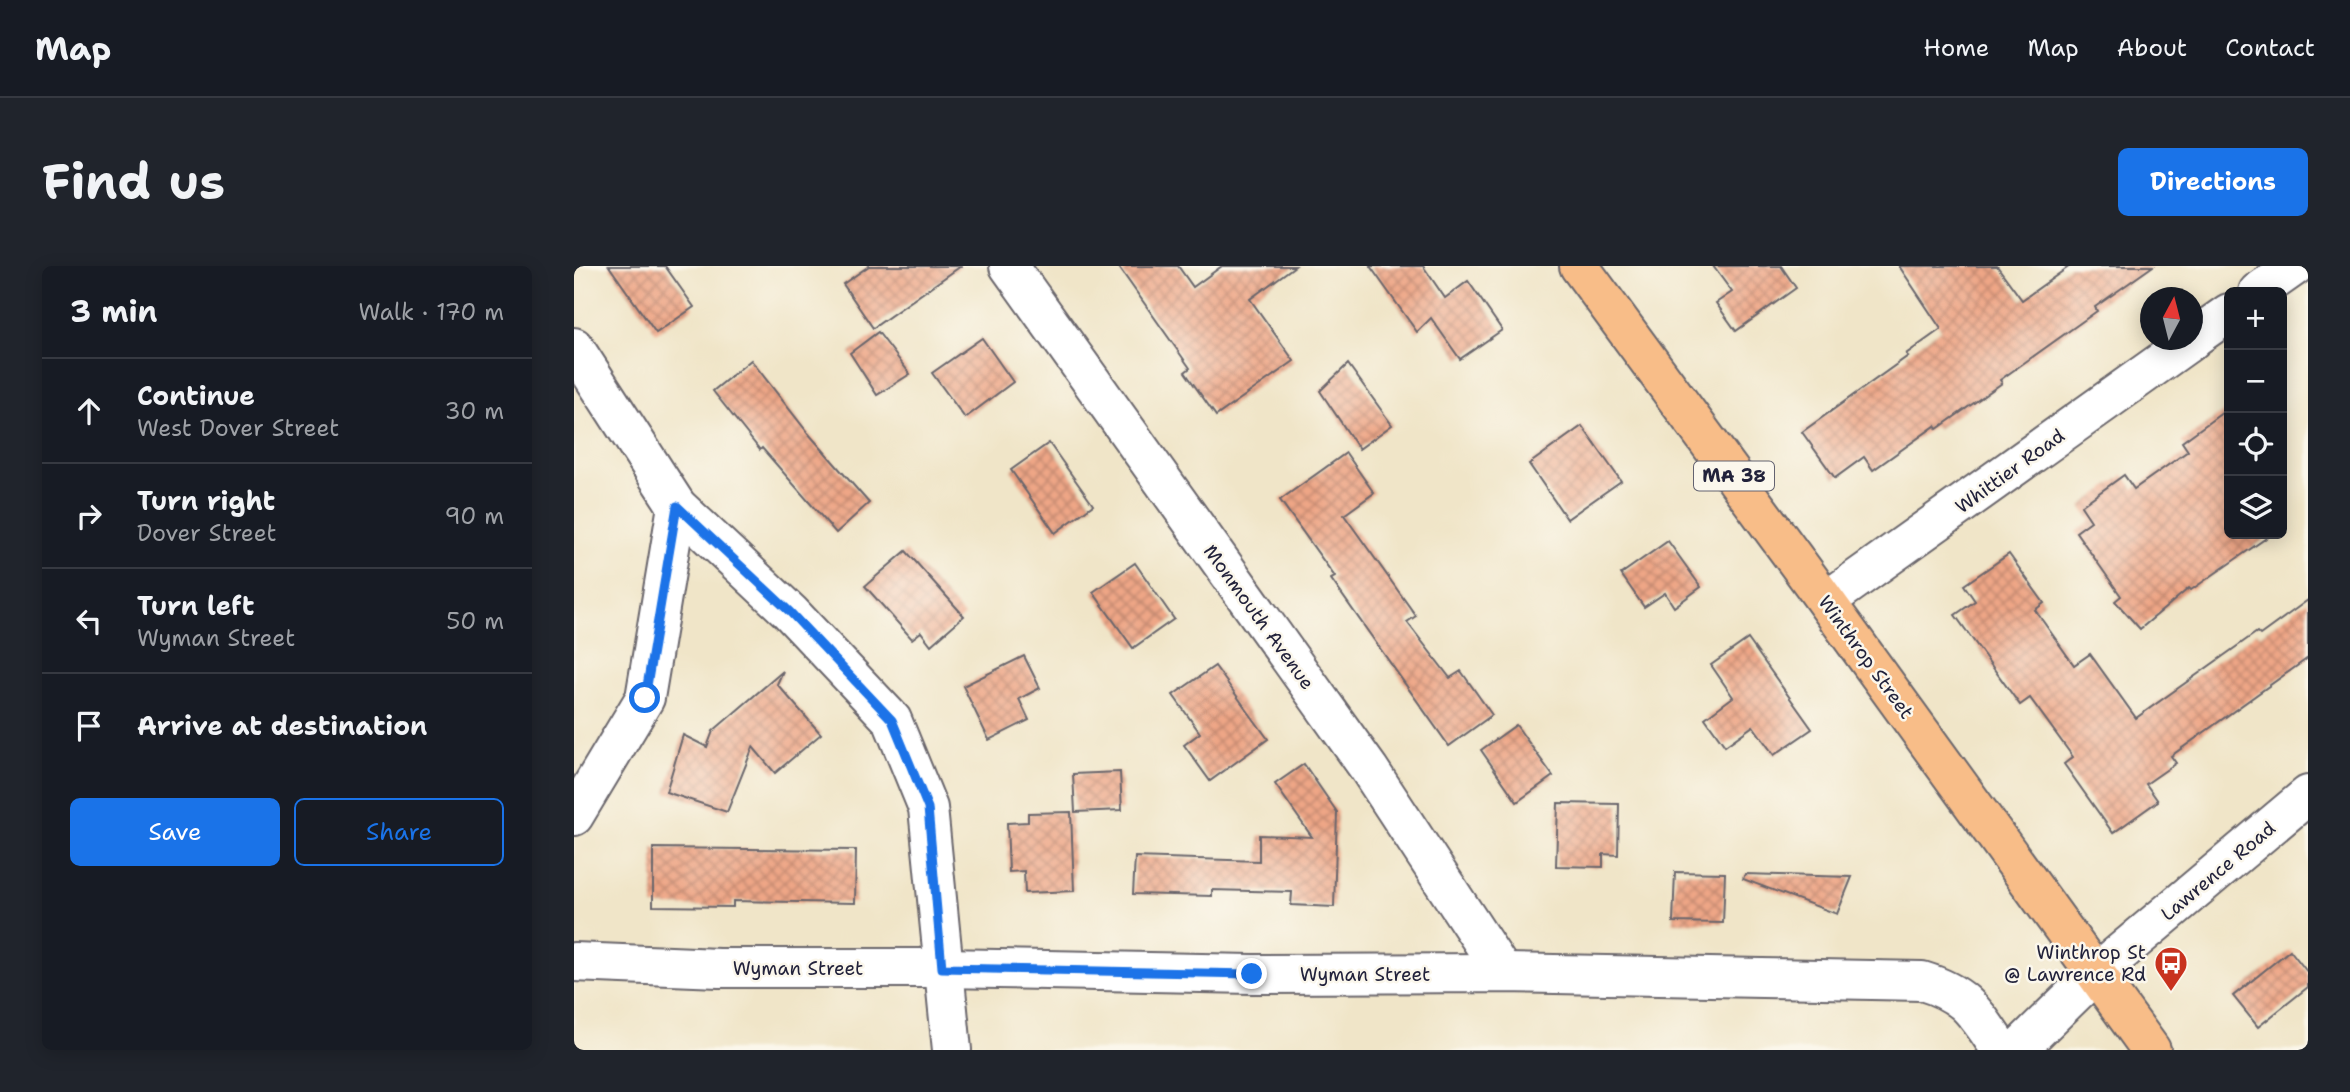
<!DOCTYPE html>
<meta charset="utf-8">
<style>
body{margin:0;font-family:"Shantell Sans",sans-serif;background:#20242c;color:#f1f3f6}
.controls{position:absolute;right:21px;top:21px;display:grid;overflow:hidden;border-radius:10px;box-shadow:0 4px 18px #0003}
.controls button{width:63px;height:63px;display:grid;place-items:center;padding:0;border:0;border-bottom:2px solid #363941;background:#171b24;color:#f1f3f6;font:35px sans-serif}
.compass{position:absolute;left:1566px;top:21px;width:63px;height:63px;border-radius:50%;background:#171b24;box-shadow:0 4px 18px #0003;rotate:7deg}
.stop{position:absolute;width:21px;height:21px;margin:-16px;border:5px solid #1a73e8;border-radius:50%;background:#fff}
.stop.end{background:#1a73e8;border-color:#fff;box-shadow:0 2px 7px #0008}
.list{margin:0;padding:0;list-style:none}
h2{display:flex;justify-content:space-between;align-items:center;height:91px;margin:0;padding:0 28px;font-size:30px}
h2 small{font-size:23px;font-weight:400;color:#9ea1a6}
.list li{display:grid;grid-template-columns:46px 1fr auto;gap:21px;align-items:center;box-sizing:border-box;height:105px;padding:0 28px;border-top:2px solid #363941}
.list b{display:block;font-size:26px;white-space:nowrap}
.list p{margin:0;font-size:23px;white-space:nowrap;color:#9ea1a6}
.list em{font-size:23px;font-style:normal;color:#9ea1a6}
.actions{display:flex;gap:14px;padding:21px 28px}
.actions a{flex:1;padding:16px 0;border:2px solid #1a73e8;border-radius:10px;text-align:center;font-size:24px;color:#1a73e8}
.actions .main{background:#1a73e8;color:#fff}
.icon{flex:none;width:38px;height:38px;fill:none;stroke:currentColor;stroke-width:2;stroke-linecap:round;stroke-linejoin:round}
.map{position:relative;flex:none;width:1734px;height:784px;overflow:hidden;border-radius:10px}
header{display:flex;align-items:center;gap:42px;box-sizing:border-box;height:98px;padding:0 35px;background:#171b24;border-bottom:2px solid #363941}
header strong{font-size:33px}
nav{display:flex;gap:38px;margin-inline-start:auto;font-size:24px}
.intro{display:flex;align-items:center;justify-content:space-between;box-sizing:border-box;height:168px;padding:0 42px}
h1{margin:0;font-size:49px}
.button{padding:18px 32px;border-radius:10px;background:#1a73e8;color:#fff;font-size:24px;font-weight:700}
main{display:flex;gap:42px;padding:0 42px}
aside{flex:1;background:#171b24;border-radius:10px;box-shadow:0 4px 18px #0003}
.map>svg:first-child{display:block}
</style>
<header>
<strong>Map</strong>
<nav><a>Home</a><a>Map</a><a>About</a><a>Contact</a></nav>
</header>
<div class="intro"><h1>Find us</h1><a class="button">Directions</a></div>
<main>
<aside>
<h2>3 min<small>Walk · 170 m</small></h2>
<ul class="list">
<li><svg class="icon" aria-label="ahead" viewBox="0 0 24 24"><path d="M12 20V5M6 11l6-6 6 6"/></svg><div><b>Continue</b><p>West Dover Street</p></div><em>30 m</em></li>
<li><svg class="icon" aria-label="right" viewBox="0 0 24 24"><path d="M7 20v-9h11M14 6l5 5-5 5"/></svg><div><b>Turn right</b><p>Dover Street</p></div><em>90 m</em></li>
<li><svg class="icon" aria-label="left" viewBox="0 0 24 24"><path d="M17 20v-9H6M10 6l-5 5 5 5"/></svg><div><b>Turn left</b><p>Wyman Street</p></div><em>50 m</em></li>
<li><svg class="icon" aria-label="arrive" viewBox="0 0 24 24"><path d="M6 21V4h12l-3 4 3 4H6"/></svg><div><b>Arrive at destination</b></div></li>
</ul>
<div class="actions"><a class="main">Save</a><a>Share</a></div>
</aside>
<div class="map">
<svg width="1734" height="784" viewBox="0 0 1734 784">
<defs>
<pattern id="building-cross-hatch" width="8" height="8" patternUnits="userSpaceOnUse" patternTransform="scale(1.75)"><rect width="8" height="8" fill="#eea686"/><path d="M0 0l8 8M0 8l8-8" fill="none" stroke="#c0876f"/></pattern>
</defs>
<rect width="100%" height="100%" fill="#fbf7ec"/>
<filter id="ink" filterUnits="userSpaceOnUse"><feTurbulence type="fractalNoise" baseFrequency=".0143" numOctaves="2"/><feDisplacementMap in="SourceGraphic" scale="14" xChannelSelector="R" yChannelSelector="G"/><feConvolveMatrix kernelMatrix="1 2 1 2 8 2 1 2 1" color-interpolation-filters="sRGB"/></filter>
<filter id="wash" filterUnits="userSpaceOnUse"><feTurbulence type="fractalNoise" baseFrequency=".00686" numOctaves="4" result="noise"/><feDisplacementMap in="SourceGraphic" scale="28" xChannelSelector="R" yChannelSelector="G"/><feGaussianBlur stdDeviation="1.57" result="paint"/><feColorMatrix in="noise" values="0 0 0 0 0 0 0 0 0 0 0 0 0 0 0 0 0 1.4 0 .05"/><feComposite in="paint" operator="in"/></filter>
<g filter="url(#wash)">
<rect width="100%" height="100%" fill="#f0e5c8"/>
<g id="blocks">
<g fill="url(#building-cross-hatch)">
<polygon points="35,0 91,0 120,41 82,67"/>
<polygon points="295,0 387,0 299,62 269,18"/>
<polygon points="544,0 604,0 619,21 648,0 721,0 676,33 720,95 642,150 611,106 616,102"/>
<polygon points="796,0 849,0 871,32 894,15 928,64 886,93 857,52 843,66"/>
<polygon points="1139,0 1207,0 1222,22 1162,65 1142,37 1158,26"/>
<polygon points="1325,0 1423,0 1448,34 1496,0 1579,0 1521,41 1523,45 1426,114 1428,117 1363,163 1361,160 1299,204 1290,191 1261,212 1228,166 1334,90 1332,88 1367,63"/>
<polygon points="304,66 336,108 303,129 276,87"/>
<polygon points="408,72 439,116 391,152 358,107"/>
<polygon points="177,94 234,167 295,237 262,267 188,182 186,184 139,125"/>
<polygon points="774,98 818,159 785,183 746,125"/>
<polygon points="1652,144 1655,149 1655,268 1698,268 1617,324 1615,322 1566,363 1541,335 1547,330 1502,266 1517,255 1507,240 1550,209 1560,223 1614,185 1608,176"/>
<polygon points="1008,160 1047,215 993,253 955,198"/>
<polygon points="475,177 519,239 481,267 437,204"/>
<polygon points="772,187 800,227 770,249 842,350 833,356 876,412 887,405 918,449 875,480 757,313 761,311 706,234"/>
<polygon points="1094,275 1127,321 1100,341 1091,327 1070,341 1047,308"/>
<polygon points="332,285 390,350 357,379 347,366 338,373 291,320"/>
<polygon points="1435,288 1470,337 1461,344 1500,399 1516,388 1562,452 1683,366 1686,369 1734,334 1734,392 1597,490 1602,497 1572,518 1584,535 1539,567 1490,498 1499,491 1456,432 1446,439 1381,349 1401,335 1390,319"/>
<polygon points="561,297 600,353 559,382 519,326"/>
<polygon points="1174,373 1238,463 1200,489 1179,460 1151,480 1131,452 1159,431 1137,399"/>
<polygon points="450,390 466,422 445,433 455,454 415,474 389,420"/>
<polygon points="641,400 694,473 636,515 610,479 626,467 599,429"/>
<polygon points="209,405 203,418 247,468 201,507 179,481 153,546 92,526 109,469 133,481 139,465"/>
<polygon points="942,459 979,510 943,536 907,484"/>
<polygon points="730,498 763,546 760,641 717,639 718,626 638,624 638,630 559,628 561,591 685,595 685,569 738,571 701,518"/>
<polygon points="546,506 548,544 501,546 499,508"/>
<polygon points="984,537 1045,538 1044,589 1029,588 1029,601 982,600"/>
<polygon points="497,546 500,625 451,627 450,605 435,606 433,557 454,556 454,547"/>
<polygon points="79,582 282,584 281,637 159,635 159,641 79,640"/>
<polygon points="1101,606 1151,607 1149,657 1099,656"/>
<polygon points="1171,608 1278,611 1263,648 1169,613"/>
<polygon points="1716,684 1734,707 1734,721 1684,761 1659,730"/>
</g>
</g>
</g>
<g filter="url(#ink)">
<use href="#blocks" fill-opacity="0" stroke="#6a666c" stroke-width="2"/>
<g fill="none" stroke-linecap="round" stroke-linejoin="round">
<defs>
<g id="minor">
<polyline points="435,0 795,503 929,707"/>
<polyline points="1684,26 1721,0"/>
<polyline points="1618,73 1655,47"/>
<polyline points="0,81 103,240 216,346 318,454 354,542 378,784"/>
<polyline points="1252,335 1618,74"/>
<polyline points="0,550 71,432 103,240"/>
<path d="M0 696 145 702H368L679 708 929 707 1348 715C1394 729 1401 747 1427 784"/>
<polyline points="1443,784 1521,708 1734,529"/>
</g>
<polyline id="major" points="1005,0 1242,322 1577,784"/>
</defs>
<use href="#minor" stroke="#6a666c" stroke-width="42"/>
<use href="#major" stroke="#6a666c" stroke-width="42"/>
<use href="#minor" stroke="#fff" stroke-width="38"/>
<use href="#major" stroke="#f8bd88" stroke-width="38"/>
</g>
</g>
<g fill="none" stroke-linecap="round" stroke-linejoin="round" filter="url(#ink)">
<polyline stroke="#1a73e8" stroke-width="9" points="71,432 103,240 216,346 318,454 354,542 368,702 678,708"/>
</g>
<defs>
<symbol id="bus-pin" viewBox="-11 -11 22 30"><path d="M0 17L-7.5 6A9.5 9.5 0 1 1 7.5 6Z" fill="#c8321e" stroke="#fbf7ec"/><path d="M-5-6H5V4H4V6H2V4H-2V6H-4V4H-5ZM-3.5-4V0h7V-4ZM-3.5 1.2v1.5H-2V1.2ZM2 1.2v1.5H3.5V1.2Z" fill="#fff"/></symbol>
</defs>
<g fill-rule="evenodd">
<use href="#bus-pin" x="1578" y="678" width="38" height="52"/>
</g>
<g text-anchor="middle" dominant-baseline="central" stroke-width="5" stroke-linejoin="round" paint-order="stroke">
<rect fill="#fbf7ec" stroke="#636270" stroke-width="2" x="1120" y="195.5" width="80" height="29" rx="5"/>
<g font-size="18" font-weight="bold" fill="#22223b">
<text x="1160" y="210">MA 38</text>
</g>
<g font-size="19" fill="#22223b" stroke="#fbf7ec">
<text transform="translate(1436 205) rotate(-36)">Whittier Road</text>
<text transform="translate(685 351) rotate(54)">Monmouth Avenue</text>
<text transform="translate(1292 391) rotate(54)">Winthrop Street</text>
<text transform="translate(1644 605) rotate(-40)">Lawrence Road</text>
<text x="224" y="702">Wyman Street</text>
<text x="791" y="708">Wyman Street</text>
</g>
<g font-size="19" fill="#22223b" stroke="#fbf7ec" text-anchor="end">
<text x="1572" y="686">Winthrop St<tspan x="1572" dy="22">@ Lawrence Rd</tspan></text>
</g>
</g>
</svg>
<div class="controls">
<button>+</button>
<button>−</button>
<button><svg class="icon" aria-label="locate" viewBox="0 0 24 24"><circle cx="12" cy="12" r="6"/><path d="M12 2v4M12 18v4M2 12h4M18 12h4"/></svg></button>
<button><svg class="icon" aria-label="layers" viewBox="0 0 24 24"><path d="M12 4l9 5-9 5-9-5zM3 14l9 5 9-5"/></svg></button>
</div>
<svg class="compass" viewBox="-18 -18 36 36"><path d="M0-13l5 13h-10z" fill="#e53935"/><path d="M0 13l5-13h-10z" fill="#9ea1a6"/></svg>
<div class="stop" style="left:71px;top:432px"></div>
<div class="stop end" style="left:678px;top:708px"></div>
</div>
</main>
